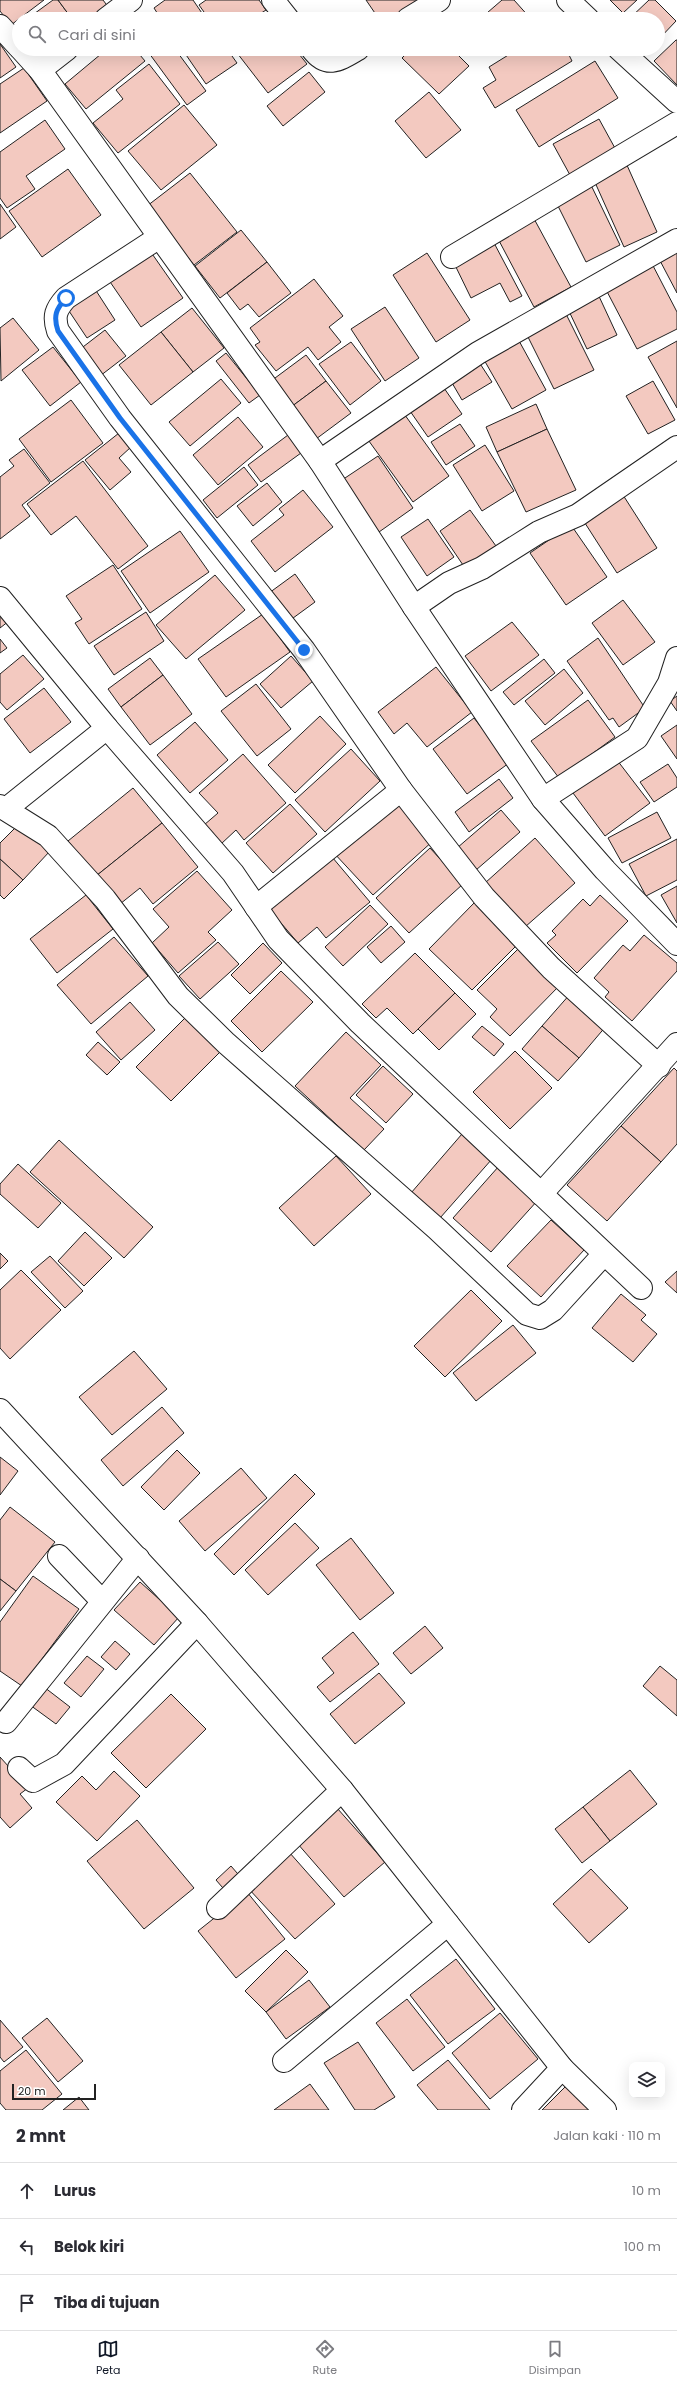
<!DOCTYPE html>
<html lang="id">
<meta charset="utf-8">
<style>
body{margin:0;font-family:Poppins,sans-serif;background:#f2f2f3;color:#2b2b33}
.controls{position:absolute;right:12px;bottom:12px;display:grid;overflow:hidden;border-radius:8px;box-shadow:0 4px 16px #0002}
.controls button{width:36px;height:36px;display:grid;place-items:center;padding:0;border:0;border-bottom:1px solid #e1e1e2;background:#fff;color:#2b2b33;font:20px sans-serif}
.scale{position:absolute;left:12px;bottom:10px;width:84px;box-sizing:border-box;padding-left:4px;border:2px solid #222;border-top:0;font-size:11px;line-height:14px;white-space:nowrap;color:#222;-webkit-text-stroke:3px #fff;paint-order:stroke}
.stop{position:absolute;width:12px;height:12px;margin:-9px;border:3px solid #1a73e8;border-radius:50%;background:#fff}
.stop.end{background:#1a73e8;border-color:#fff;box-shadow:0 1px 4px #0008}
.list{margin:0;padding:0;list-style:none}
h2{display:flex;justify-content:space-between;align-items:center;height:52px;margin:0;padding:0 16px;font-size:17px}
h2 small{font-size:13px;font-weight:400;color:#7c7c81}
.list li{display:grid;grid-template-columns:26px 1fr auto;gap:12px;align-items:center;box-sizing:border-box;height:56px;padding:0 16px;border-top:1px solid #e1e1e2}
.list b{display:block;font-size:15px;white-space:nowrap}
.list em{font-size:13px;font-style:normal;color:#7c7c81}
.icon{flex:none;width:22px;height:22px;fill:none;stroke:currentColor;stroke-width:2;stroke-linecap:round;stroke-linejoin:round}
.map{position:relative;flex:none;width:677px;height:2110px;overflow:hidden}
.search{position:absolute;background:#fff;box-shadow:0 4px 16px #0002;left:12px;right:12px;top:12px;height:44px;display:flex;align-items:center;gap:10px;box-sizing:border-box;padding:0 14px;border-radius:22px;color:#7c7c81;font-size:15px}
.sheet{height:220px;background:#fff}
nav{display:flex;justify-content:space-around;align-items:center;box-sizing:border-box;height:56px;border-top:1px solid #e1e1e2;background:#fff;font-size:11px;color:#7c7c81}
nav a{display:grid;justify-items:center;gap:2px}
nav .on{color:#111827}
.map>svg:first-child{display:block}
</style>
<div class="map">
<svg width="677" height="2110" viewBox="0 0 677 2110">
<rect width="100%" height="100%" fill="#fff"/>
<g fill="#f3c9c0" stroke="#222">
<polygon points="0,0 44,0 11,25 0,11"/>
<polygon points="53,0 58,0 72,19 27,19"/>
<polygon points="58,0 103,0 109,8 93,19 72,19"/>
<polygon points="165,0 193,0 206,19 161,19 154,8"/>
<polygon points="206,0 259,0 266,10 252,19 209,19 199,5"/>
<polygon points="366,0 421,0 422,1 395,19 379,19"/>
<polygon points="502,0 514,0 531,19 480,19"/>
<polygon points="610,0 637,0 623,13"/>
<polygon points="649,0 655,0 676,21 658,40 658,19 629,19"/>
<polygon points="267,13 272,19 259,19"/>
<polygon points="676,40 677,40 677,85 654,61"/>
<polygon points="0,44 16,67 0,78"/>
<polygon points="30,49 53,49 38,60"/>
<polygon points="107,49 135,49 145,61 86,109 65,84"/>
<polygon points="146,49 175,49 206,91 187,105"/>
<polygon points="182,49 227,49 237,63 206,84"/>
<polygon points="234,49 295,49 307,64 268,93"/>
<polygon points="411,49 452,49 469,66 439,94 402,58"/>
<polygon points="518,49 566,49 572,61 495,108 483,88 496,80 489,67"/>
<polygon points="595,61 618,98 539,147 516,110"/>
<polygon points="149,64 180,104 118,153 93,123 123,99 116,90"/>
<polygon points="24,68 47,101 0,133 0,84"/>
<polygon points="309,72 325,92 283,126 267,106"/>
<polygon points="429,92 461,130 426,158 395,121"/>
<polygon points="184,105 217,145 161,190 128,151"/>
<polygon points="599,119 616,150 570,175 553,144"/>
<polygon points="45,120 65,149 26,176 35,189 7,208 0,198 0,152"/>
<polygon points="626,163 657,232 624,247 593,178"/>
<polygon points="68,169 101,215 42,257 9,211"/>
<polygon points="190,173 237,232 194,265 147,206"/>
<polygon points="590,183 620,245 586,262 555,200"/>
<polygon points="0,204 16,227 0,239"/>
<polygon points="532,215 571,287 534,307 496,235"/>
<polygon points="241,230 267,262 220,298 195,266"/>
<polygon points="493,241 522,296 510,302 500,283 471,298 453,261"/>
<polygon points="677,245 677,293 657,255"/>
<polygon points="148,248 183,298 141,327 106,276"/>
<polygon points="427,253 470,320 436,342 393,275"/>
<polygon points="649,258 677,312 677,329 637,349 602,282"/>
<polygon points="267,262 291,293 259,317 248,304 240,310 227,293"/>
<polygon points="314,279 343,316 329,327 341,342 318,360 308,347 276,371 255,345 260,342 250,328"/>
<polygon points="93,286 115,320 87,338 65,305"/>
<polygon points="597,292 617,335 587,349 567,307"/>
<polygon points="385,307 419,358 385,381 351,329"/>
<polygon points="192,308 224,348 193,372 161,332"/>
<polygon points="564,310 594,370 554,389 524,329"/>
<polygon points="13,318 39,350 1,381 0,328"/>
<polygon points="105,330 126,356 100,376 79,350"/>
<polygon points="161,332 193,372 151,405 119,365"/>
<polygon points="518,339 546,390 512,409 483,358"/>
<polygon points="677,341 677,408 648,357"/>
<polygon points="351,342 381,381 350,405 319,364"/>
<polygon points="53,347 81,382 50,406 22,370"/>
<polygon points="226,353 260,395 249,403 216,361"/>
<polygon points="306,355 326,381 291,407 271,381"/>
<polygon points="477,359 492,382 462,400 448,376"/>
<polygon points="221,379 241,403 190,446 169,422"/>
<polygon points="326,381 351,413 316,439 291,407"/>
<polygon points="653,381 675,420 648,434 626,396"/>
<polygon points="444,388 462,414 428,437 410,411"/>
<polygon points="71,400 103,443 51,482 19,439"/>
<polygon points="536,404 547,429 497,452 486,427"/>
<polygon points="402,411 449,476 413,502 366,437"/>
<polygon points="238,417 263,447 218,485 193,455"/>
<polygon points="460,424 475,446 446,465 431,442"/>
<polygon points="547,429 576,490 526,512 497,452"/>
<polygon points="119,433 131,447 119,458 131,472 110,490 85,460"/>
<polygon points="288,435 301,453 261,482 248,465"/>
<polygon points="485,445 514,491 482,511 453,465"/>
<polygon points="24,449 50,483 22,505 30,516 0,539 0,477 14,466 9,460"/>
<polygon points="378,456 413,508 379,532 342,480"/>
<polygon points="83,461 148,546 118,569 76,516 51,535 27,504"/>
<polygon points="244,467 258,485 217,518 203,500"/>
<polygon points="267,483 282,502 253,526 237,506"/>
<polygon points="303,490 333,527 275,572 251,541 284,515 279,509"/>
<polygon points="623,495 657,548 617,573 583,520"/>
<polygon points="470,510 496,546 465,568 440,531"/>
<polygon points="428,519 454,557 427,576 401,537"/>
<polygon points="571,525 607,577 566,605 530,553"/>
<polygon points="180,531 209,572 150,613 121,571"/>
<polygon points="113,565 142,609 89,644 75,623 82,619 66,596"/>
<polygon points="295,574 315,602 289,621 269,593"/>
<polygon points="215,575 245,610 186,659 156,625"/>
<polygon points="623,600 655,642 623,665 592,623"/>
<polygon points="0,610 9,621 0,628"/>
<polygon points="146,612 164,641 114,675 94,646"/>
<polygon points="263,614 290,652 226,697 198,659"/>
<polygon points="512,622 539,655 491,691 465,656"/>
<polygon points="598,638 645,708 619,727 613,718 609,720 567,661"/>
<polygon points="0,639 7,648 0,653"/>
<polygon points="23,655 44,679 7,710 0,702 0,674"/>
<polygon points="291,656 313,681 281,708 260,684"/>
<polygon points="150,658 163,675 121,707 108,689"/>
<polygon points="544,659 555,673 514,705 503,692"/>
<polygon points="436,667 472,712 427,747 407,723 394,734 378,712"/>
<polygon points="564,669 583,693 545,725 525,701"/>
<polygon points="163,675 192,714 150,745 121,707"/>
<polygon points="256,684 291,729 257,756 221,711"/>
<polygon points="44,688 71,722 30,753 4,719"/>
<polygon points="677,696 677,711 670,701"/>
<polygon points="588,700 615,737 559,778 531,741"/>
<polygon points="320,716 346,744 295,793 268,765"/>
<polygon points="474,718 509,763 467,794 433,749"/>
<polygon points="195,722 228,760 190,793 157,755"/>
<polygon points="677,725 677,759 661,736"/>
<polygon points="351,749 380,781 325,832 295,800"/>
<polygon points="243,754 286,803 244,840 236,830 221,844 204,825 218,813 199,793"/>
<polygon points="617,760 650,803 605,836 573,793"/>
<polygon points="668,764 677,778 677,787 654,802 640,782"/>
<polygon points="499,779 513,798 469,832 455,812"/>
<polygon points="133,788 162,823 96,876 68,841"/>
<polygon points="394,797 434,840 373,895 333,852"/>
<polygon points="290,804 317,834 273,873 246,843"/>
<polygon points="501,810 520,832 476,870 457,848"/>
<polygon points="657,812 671,838 622,863 608,838"/>
<polygon points="20,823 50,851 23,880 0,859 0,843"/>
<polygon points="162,823 198,867 153,904 140,888 120,904 96,876"/>
<polygon points="535,838 575,883 525,927 485,883"/>
<polygon points="677,839 677,880 646,896 629,864"/>
<polygon points="430,848 463,884 409,933 376,898"/>
<polygon points="327,851 370,902 326,938 317,927 298,943 264,903"/>
<polygon points="0,859 23,880 4,899 0,895"/>
<polygon points="197,871 232,910 208,932 216,940 178,973 152,943 169,927 153,909"/>
<polygon points="677,886 677,923 661,895"/>
<polygon points="86,895 113,929 57,973 30,939"/>
<polygon points="600,895 628,921 577,973 547,943 556,935 552,931 583,899 590,906"/>
<polygon points="475,902 518,944 472,990 429,949"/>
<polygon points="370,905 388,924 343,966 325,947"/>
<polygon points="391,926 405,942 381,963 367,947"/>
<polygon points="644,935 677,963 677,971 632,1021 605,997 609,992 594,978 623,945 630,951"/>
<polygon points="114,937 148,976 91,1024 57,985"/>
<polygon points="218,942 239,964 200,999 179,976"/>
<polygon points="263,943 282,963 250,994 231,975"/>
<polygon points="521,946 561,984 510,1036 490,1017 497,1009 477,990"/>
<polygon points="415,953 455,993 413,1034 387,1008 376,1018 362,1004"/>
<polygon points="281,971 313,1002 262,1052 231,1021"/>
<polygon points="455,993 476,1014 439,1050 418,1029"/>
<polygon points="571,993 607,1025 579,1058 542,1026"/>
<polygon points="130,1002 155,1030 121,1060 96,1032"/>
<polygon points="189,1014 224,1048 171,1101 136,1067"/>
<polygon points="482,1026 504,1044 494,1056 472,1037"/>
<polygon points="542,1026 579,1058 558,1081 522,1049"/>
<polygon points="346,1032 381,1065 350,1098 384,1129 364,1150 295,1086"/>
<polygon points="98,1042 120,1062 107,1075 86,1055"/>
<polygon points="515,1051 552,1088 510,1129 473,1092"/>
<polygon points="383,1066 413,1094 386,1123 356,1095"/>
<polygon points="674,1068 677,1071 677,1144 661,1162 621,1126"/>
<polygon points="621,1126 661,1162 607,1221 567,1185"/>
<polygon points="462,1134 492,1159 440,1218 411,1193"/>
<polygon points="59,1140 153,1227 124,1258 30,1172"/>
<polygon points="336,1156 371,1194 314,1246 279,1208"/>
<polygon points="18,1164 61,1203 38,1228 0,1194 0,1184"/>
<polygon points="499,1166 538,1200 491,1252 453,1218"/>
<polygon points="551,1220 584,1250 541,1297 507,1266"/>
<polygon points="85,1232 112,1258 84,1286 58,1261"/>
<polygon points="0,1253 8,1261 0,1269"/>
<polygon points="50,1256 83,1291 65,1308 31,1272"/>
<polygon points="21,1270 61,1310 10,1359 0,1348 0,1290"/>
<polygon points="677,1271 677,1293 665,1282"/>
<polygon points="471,1290 502,1321 445,1377 414,1346"/>
<polygon points="621,1294 646,1315 641,1320 657,1334 633,1362 592,1328"/>
<polygon points="513,1325 536,1353 476,1401 453,1373"/>
<polygon points="134,1351 167,1389 112,1435 79,1397"/>
<polygon points="162,1407 184,1433 123,1486 101,1460"/>
<polygon points="177,1450 200,1473 164,1510 141,1487"/>
<polygon points="0,1457 18,1471 0,1495"/>
<polygon points="241,1468 267,1498 205,1551 179,1521"/>
<polygon points="295,1474 315,1494 234,1575 214,1554"/>
<polygon points="10,1507 55,1542 16,1591 0,1579 0,1520"/>
<polygon points="295,1523 319,1548 268,1595 245,1570"/>
<polygon points="351,1538 394,1593 360,1620 316,1565"/>
<polygon points="33,1576 79,1609 22,1686 0,1671 0,1622"/>
<polygon points="0,1579 16,1591 0,1611"/>
<polygon points="140,1582 179,1617 154,1645 114,1610"/>
<polygon points="425,1626 443,1648 411,1674 393,1653"/>
<polygon points="353,1632 379,1664 330,1702 317,1687 334,1673 322,1658"/>
<polygon points="115,1641 130,1654 116,1670 101,1657"/>
<polygon points="87,1656 104,1669 81,1697 64,1683"/>
<polygon points="660,1666 677,1680 677,1716 643,1686"/>
<polygon points="379,1673 405,1703 355,1744 330,1714"/>
<polygon points="44,1687 70,1707 56,1724 30,1705"/>
<polygon points="171,1694 206,1729 146,1788 111,1753"/>
<polygon points="0,1757 28,1788 20,1794 32,1808 10,1828 0,1817"/>
<polygon points="630,1770 657,1804 610,1841 583,1807"/>
<polygon points="114,1771 140,1796 97,1841 56,1802 82,1776 96,1790"/>
<polygon points="583,1807 610,1841 582,1863 555,1829"/>
<polygon points="337,1808 385,1862 344,1897 297,1843"/>
<polygon points="137,1820 194,1888 144,1929 87,1861"/>
<polygon points="289,1852 335,1904 295,1939 248,1888"/>
<polygon points="231,1866 244,1881 229,1895 216,1880"/>
<polygon points="591,1869 628,1908 589,1943 553,1904"/>
<polygon points="247,1892 285,1939 236,1978 198,1931"/>
<polygon points="286,1950 308,1972 266,2012 245,1991"/>
<polygon points="456,1959 495,2009 448,2044 410,1995"/>
<polygon points="309,1980 330,2007 286,2039 266,2012"/>
<polygon points="407,1999 445,2047 413,2071 376,2023"/>
<polygon points="500,2013 538,2059 490,2099 452,2053"/>
<polygon points="47,2018 83,2061 58,2082 22,2038"/>
<polygon points="0,2020 23,2047 4,2062 0,2057"/>
<polygon points="358,2042 395,2097 374,2110 355,2110 324,2063"/>
<polygon points="26,2050 62,2094 42,2110 6,2110 0,2103 0,2071"/>
<polygon points="448,2060 490,2110 438,2110 417,2085"/>
<polygon points="569,2083 596,2110 542,2110"/>
<polygon points="310,2084 329,2110 274,2110"/>
<polygon points="79,2097 89,2110 63,2110"/>
</g>
<g fill="none" stroke-linecap="round" stroke-linejoin="round">
<defs>
<g id="minor">
<polyline points="273,0 288,19"/>
<polyline points="568,0 588,19"/>
<polyline points="106,19 131,0"/>
<polyline points="408,19 439,0"/>
<polyline points="0,26 19,47"/>
<polyline points="21,49 40,70 320,461 414,607 543,799 605,870 677,944"/>
<path d="M312 49C327 69 339 60 358 49"/>
<polyline points="619,49 677,102"/>
<polyline points="40,70 67,49"/>
<path d="M158 238 66 298C56 309 53 316 58 331L120 418 304 650 401 790 484 897 551 968 659 1066"/>
<polyline points="452,257 677,123"/>
<polyline points="320,461 478,353 677,240"/>
<polyline points="0,598 107,728 6,809"/>
<polyline points="414,607 449,583 482,568 539,532 578,515 677,447"/>
<polyline points="107,728 233,873 278,939 360,1023 641,1288"/>
<polyline points="543,799 637,738 669,683 677,658"/>
<polyline points="0,806 48,836 105,899 178,996 226,1043 437,1229 527,1314 540,1318 553,1310 604,1254"/>
<polyline points="256,907 401,790"/>
<polyline points="541,1194 677,1044"/>
<polyline points="0,1410 197,1623 342,1790 562,2068 605,2110"/>
<polyline points="59,1556 102,1601"/>
<polyline points="6,1722 138,1558"/>
<polyline points="19,1768 33,1781 64,1764 197,1623"/>
<polyline points="218,1908 342,1790"/>
<polyline points="284,2061 448,1924"/>
<polyline points="523,2110 562,2068"/>
</g>
</defs>
<use href="#minor" stroke="#222" stroke-width="24"/>
<use href="#minor" stroke="#fff" stroke-width="22"/>
</g>
<g fill="none" stroke-linecap="round" stroke-linejoin="round">
<path stroke="#1a73e8" stroke-width="5" d="M66 298C56 309 53 316 58 331L120 418 304 650"/>
</g>
</svg>
<div class="controls">
<button><svg class="icon" aria-label="layers" viewBox="0 0 24 24"><path d="M12 4l9 5-9 5-9-5zM3 14l9 5 9-5"/></svg></button>
</div>
<div class="scale">20 m</div>
<div class="stop" style="left:66px;top:298px"></div>
<div class="stop end" style="left:304px;top:650px"></div>
<div class="search"><svg class="icon" aria-label="search" viewBox="0 0 24 24"><circle cx="10" cy="10" r="6"/><path d="M15 15l6 6"/></svg>Cari di sini</div>
</div>
<section class="sheet">
<h2>2 mnt<small>Jalan kaki · 110 m</small></h2>
<ul class="list">
<li><svg class="icon" aria-label="ahead" viewBox="0 0 24 24"><path d="M12 20V5M6 11l6-6 6 6"/></svg><div><b>Lurus</b></div><em>10 m</em></li>
<li><svg class="icon" aria-label="left" viewBox="0 0 24 24"><path d="M17 20v-9H6M10 6l-5 5 5 5"/></svg><div><b>Belok kiri</b></div><em>100 m</em></li>
<li><svg class="icon" aria-label="arrive" viewBox="0 0 24 24"><path d="M6 21V4h12l-3 4 3 4H6"/></svg><div><b>Tiba di tujuan</b></div></li>
</ul>
</section>
<nav>
<a class="on"><svg class="icon" aria-label="map" viewBox="0 0 24 24"><path d="M3 6l6-2 6 2 6-2v14l-6 2-6-2-6 2zM9 4v14M15 6v14"/></svg>Peta</a>
<a><svg class="icon" aria-label="directions" viewBox="0 0 24 24"><path d="M12 3l9 9-9 9-9-9zM9 14v-3h6M13 9l2 2-2 2"/></svg>Rute</a>
<a><svg class="icon" aria-label="saved" viewBox="0 0 24 24"><path d="M7 4h10v16l-5-4-5 4z"/></svg>Disimpan</a>
</nav>
